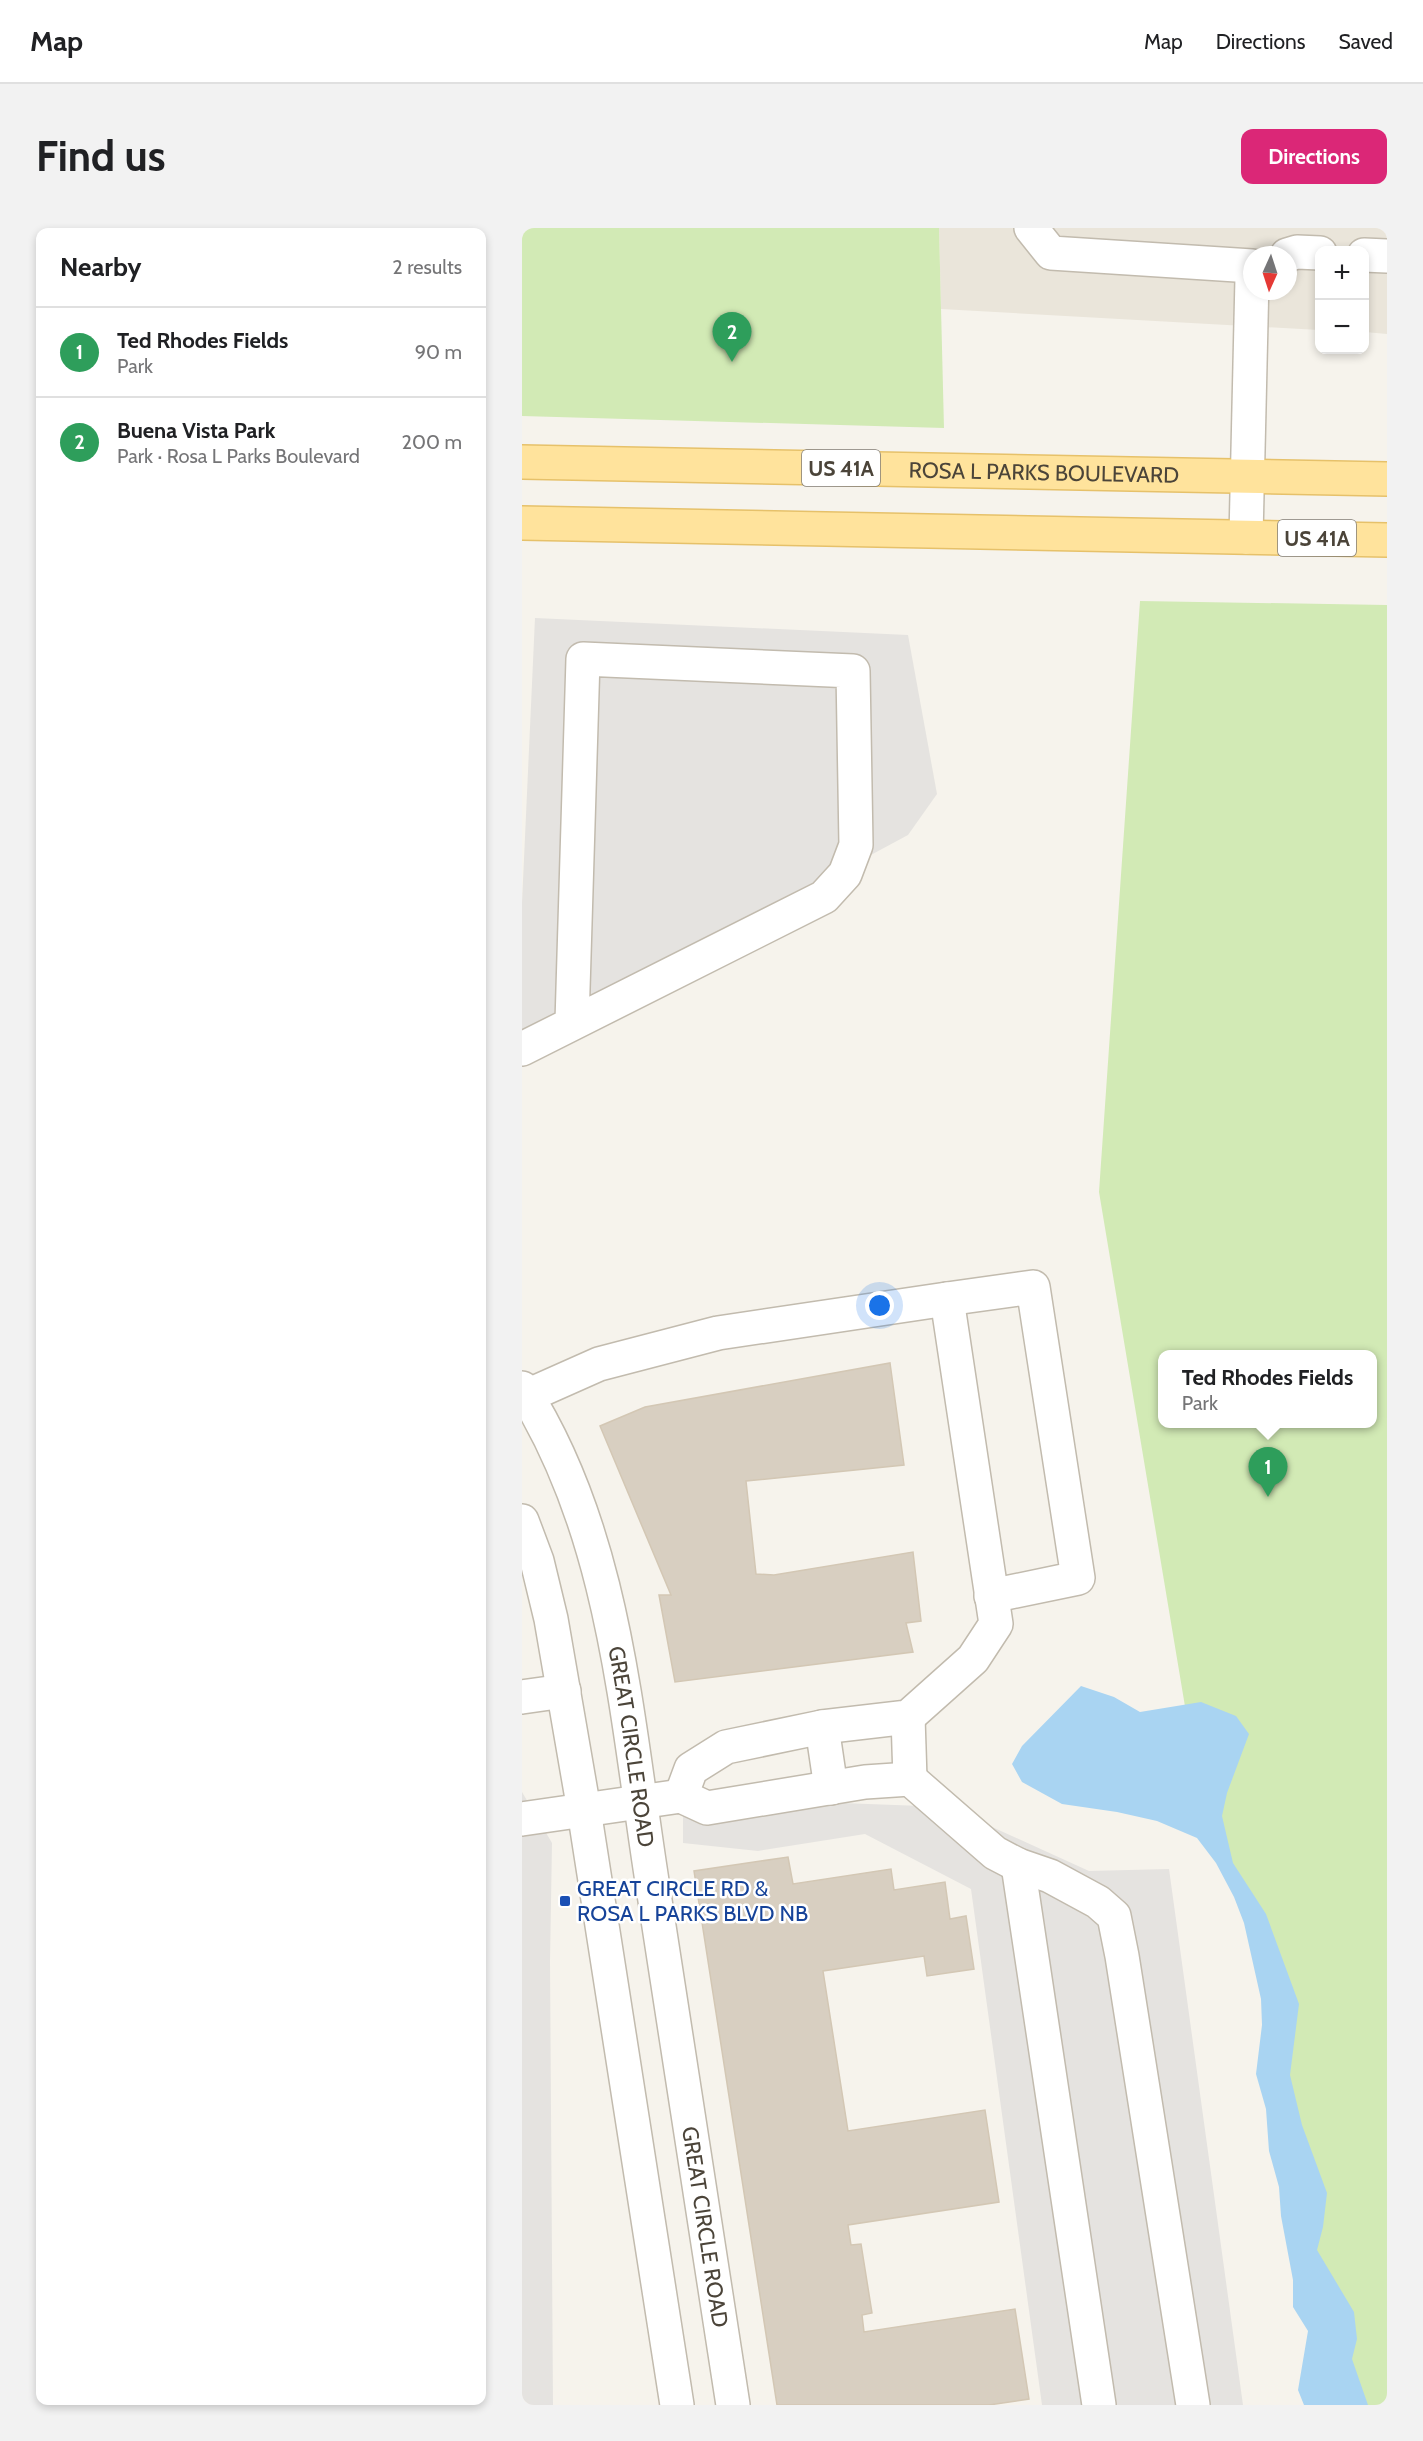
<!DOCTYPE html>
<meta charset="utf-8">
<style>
body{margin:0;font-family:Cabin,sans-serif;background:#f2f2f2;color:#202124}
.controls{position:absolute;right:18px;top:18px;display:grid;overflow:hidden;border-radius:12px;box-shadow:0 3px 9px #0003}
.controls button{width:54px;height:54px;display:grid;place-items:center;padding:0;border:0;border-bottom:2px solid #e0e0e0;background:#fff;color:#202124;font:30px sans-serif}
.compass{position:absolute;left:721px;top:18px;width:54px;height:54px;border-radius:50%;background:#fff;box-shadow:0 3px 9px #0003;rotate:183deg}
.you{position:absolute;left:358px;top:1078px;width:21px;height:21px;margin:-15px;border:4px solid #fff;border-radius:50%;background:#1a73e8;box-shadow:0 0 0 9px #1a73e833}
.badge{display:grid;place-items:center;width:39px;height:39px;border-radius:50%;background:#db2777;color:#fff;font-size:20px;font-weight:700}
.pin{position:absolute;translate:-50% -50px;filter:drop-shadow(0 2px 3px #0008)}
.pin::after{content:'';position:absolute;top:32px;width:21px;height:18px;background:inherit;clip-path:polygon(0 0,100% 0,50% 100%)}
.popup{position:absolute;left:636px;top:1122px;width:219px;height:78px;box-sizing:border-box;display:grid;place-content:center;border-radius:12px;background:#fff;filter:drop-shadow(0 2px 4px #0005);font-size:20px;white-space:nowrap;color:#757577}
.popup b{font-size:22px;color:#202124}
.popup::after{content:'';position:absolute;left:50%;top:100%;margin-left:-12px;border:12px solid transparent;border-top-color:#fff}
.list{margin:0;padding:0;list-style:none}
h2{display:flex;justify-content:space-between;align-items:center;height:78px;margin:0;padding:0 24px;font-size:26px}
h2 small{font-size:20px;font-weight:400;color:#757577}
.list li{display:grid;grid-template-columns:39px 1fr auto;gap:18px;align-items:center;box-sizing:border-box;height:90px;padding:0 24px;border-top:2px solid #e0e0e0}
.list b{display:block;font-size:22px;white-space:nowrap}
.list p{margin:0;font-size:20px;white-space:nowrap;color:#757577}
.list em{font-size:20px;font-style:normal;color:#757577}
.map{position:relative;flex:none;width:865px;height:2177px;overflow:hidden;border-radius:12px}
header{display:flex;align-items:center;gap:36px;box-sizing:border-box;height:84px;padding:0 30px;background:#fff;border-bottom:2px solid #e0e0e0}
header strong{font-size:28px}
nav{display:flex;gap:33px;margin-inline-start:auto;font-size:21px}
.intro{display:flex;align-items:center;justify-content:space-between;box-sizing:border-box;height:144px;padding:0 36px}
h1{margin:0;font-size:42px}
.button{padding:15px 27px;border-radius:12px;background:#db2777;color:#fff;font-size:21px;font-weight:700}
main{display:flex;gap:36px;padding:0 36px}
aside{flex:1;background:#fff;border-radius:12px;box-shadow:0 3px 9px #0003}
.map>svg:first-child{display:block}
</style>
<header>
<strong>Map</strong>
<nav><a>Map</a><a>Directions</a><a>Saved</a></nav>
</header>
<div class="intro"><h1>Find us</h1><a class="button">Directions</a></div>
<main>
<aside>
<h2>Nearby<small>2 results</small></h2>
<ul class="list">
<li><span class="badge" style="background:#2e9e5b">1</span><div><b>Ted Rhodes Fields</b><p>Park</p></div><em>90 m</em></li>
<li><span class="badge" style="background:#2e9e5b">2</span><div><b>Buena Vista Park</b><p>Park · Rosa L Parks Boulevard</p></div><em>200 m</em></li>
</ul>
</aside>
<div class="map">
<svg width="865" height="2177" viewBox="0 0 865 2177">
<rect width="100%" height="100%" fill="#f6f3ec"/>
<path fill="#eae5da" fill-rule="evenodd" d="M417 0H865V106L843 104 842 22H798L797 102 419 81ZM730 27H766V63H730Z"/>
<g fill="#d2eab5" fill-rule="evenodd">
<polygon points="0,0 417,0 422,200 0,188"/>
<path d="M618 373 865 377V2177H802L755 1761 679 1574 577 964ZM641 1126H851V1196H641Z"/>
</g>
<g fill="#e5e3e0">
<polygon points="13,390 386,407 415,566 386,607 7,811 0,809 0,675"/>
<polygon points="0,1564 30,1615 28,1733 31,2177 0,2177"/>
<polygon points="161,1569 426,1579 567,1643 647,1641 721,2177 520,2177 449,1661 343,1606 236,1623 161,1615"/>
</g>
<polygon fill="#a9d4f2" points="559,1458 592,1469 618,1484 679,1474 714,1488 727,1506 705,1565 700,1588 711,1635 744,1686 777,1776 768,1847 780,1897 805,1965 801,1999 795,2022 832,2084 835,2111 830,2131 846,2177 782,2177 776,2162 786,2103 771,2079 771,2052 759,1988 757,1959 747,1923 744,1881 734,1846 740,1797 739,1771 722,1695 712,1669 694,1635 675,1610 635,1593 595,1584 540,1576 500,1554 490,1536 500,1518"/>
<g fill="#d8cfc1" stroke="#d3c7b4" stroke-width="1.5">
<polygon points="368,1135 382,1237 224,1253 234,1346 252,1347 391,1324 399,1393 384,1395 391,1424 153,1454 137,1367 149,1367 78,1198 123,1179"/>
<polygon points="266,1629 271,1656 369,1641 372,1662 423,1654 428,1691 444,1688 452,1741 405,1748 402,1728 301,1743 326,1903 463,1882 477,1974 326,1997 329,2017 339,2016 350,2085 340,2087 342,2104 493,2081 507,2171 467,2177 255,2177 172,1643"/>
</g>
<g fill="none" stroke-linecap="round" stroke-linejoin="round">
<defs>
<g id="minor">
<polyline points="509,0 529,25 730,38"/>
<polyline points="765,27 775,24 798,25"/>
<polyline points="842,27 865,28"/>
<polyline points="724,309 730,50"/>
<polyline points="0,821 302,669 323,646 334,617 331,443 61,431 50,794"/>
<polyline points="425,1071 511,1059 556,1350 469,1368"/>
<path id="s1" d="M0 1160C93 1306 104 1487 130 1653 157 1828 184 2002 211 2177"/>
<polyline points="5,1168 77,1136 196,1105 425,1071 474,1396 451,1431 386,1489 300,1499 204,1519 169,1541 159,1568"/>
<polyline points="0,1293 15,1333 29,1391 62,1582 155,2177"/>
<polyline points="0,1469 42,1463"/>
<polyline points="386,1489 388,1551"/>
<polyline points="300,1499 309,1560"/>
<polyline points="0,1591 159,1568 185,1580 343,1554 388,1551 473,1625 496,1637 528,1648 576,1674 592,1688 600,1728 671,2177"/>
<polyline points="496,1637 577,2177"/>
</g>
<g id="major">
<path id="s2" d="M0 234 865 251"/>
<polyline points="0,295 865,312"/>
</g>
</defs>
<use href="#minor" stroke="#c2bbae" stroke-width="36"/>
<use href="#major" stroke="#e6c16a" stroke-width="36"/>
<use href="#minor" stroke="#fff" stroke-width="33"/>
<use href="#major" stroke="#ffe39c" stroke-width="33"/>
</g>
<rect fill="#1a4fb4" stroke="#fff" stroke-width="2" x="37" y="1667" width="12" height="12" rx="3"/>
<g text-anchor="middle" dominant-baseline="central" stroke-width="5" stroke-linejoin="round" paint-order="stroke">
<g fill="#fff" stroke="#817c74" stroke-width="1.5">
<rect x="280" y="222" width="78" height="36" rx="4.5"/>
<rect x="756" y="292" width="78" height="36" rx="4.5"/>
</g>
<g font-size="21" font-weight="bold" fill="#4b4439">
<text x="319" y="240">US 41A</text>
<text x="795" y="310">US 41A</text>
</g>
<g font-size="22" fill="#4b4439" stroke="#fff">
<text stroke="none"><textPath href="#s2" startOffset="522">ROSA L PARKS BOULEVARD</textPath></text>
<text stroke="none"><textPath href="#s1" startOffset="378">GREAT CIRCLE ROAD</textPath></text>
<text stroke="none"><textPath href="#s1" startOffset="864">GREAT CIRCLE ROAD</textPath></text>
</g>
<g font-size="22" fill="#164399" stroke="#fff" text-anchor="start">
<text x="55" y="1660">GREAT CIRCLE RD &amp;<tspan x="55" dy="25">ROSA L PARKS BLVD NB</tspan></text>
</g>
</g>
</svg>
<div class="controls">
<button>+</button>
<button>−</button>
</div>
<svg class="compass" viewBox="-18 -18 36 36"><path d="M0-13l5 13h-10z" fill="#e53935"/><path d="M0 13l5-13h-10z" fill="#757577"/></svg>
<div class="you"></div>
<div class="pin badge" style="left:746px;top:1269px;background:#2e9e5b">1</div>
<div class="popup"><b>Ted Rhodes Fields</b>Park</div>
<div class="pin badge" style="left:210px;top:134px;background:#2e9e5b">2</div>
</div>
</main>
